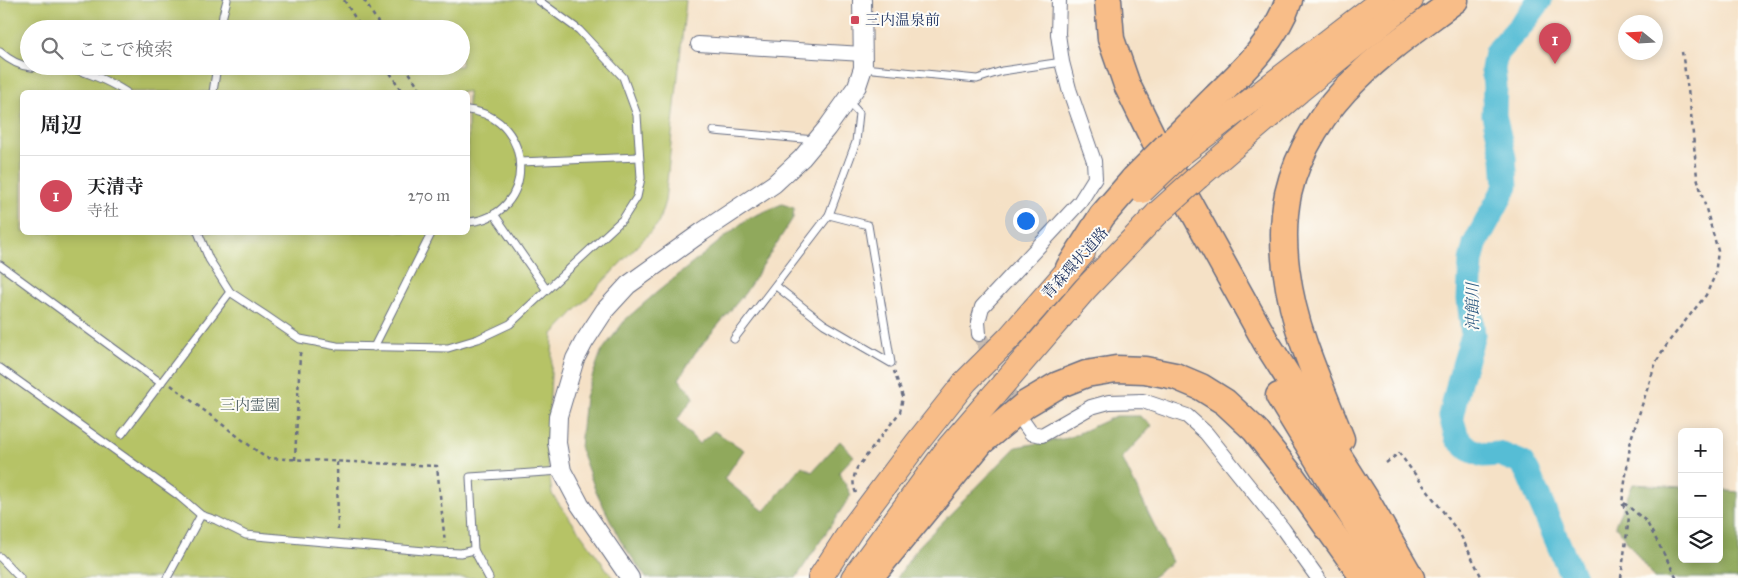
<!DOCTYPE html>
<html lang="ja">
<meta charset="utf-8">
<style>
body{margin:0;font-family:"IM FELL Great Primer","Noto Serif JP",serif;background:#f6f6f6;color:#202124}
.controls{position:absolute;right:15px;bottom:15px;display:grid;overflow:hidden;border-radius:8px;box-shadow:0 2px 12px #0003}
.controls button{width:45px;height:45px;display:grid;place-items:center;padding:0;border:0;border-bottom:1px solid #e0e0e0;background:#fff;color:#202124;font:25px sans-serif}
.compass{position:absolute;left:1618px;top:15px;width:45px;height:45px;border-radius:50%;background:#fff;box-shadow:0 2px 12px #0003;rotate:288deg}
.you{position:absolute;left:1025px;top:220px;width:18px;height:18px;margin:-12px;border:4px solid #fff;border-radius:50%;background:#1a73e8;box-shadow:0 0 0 8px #1a73e833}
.badge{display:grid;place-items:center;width:32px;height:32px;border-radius:50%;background:#d1495b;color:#fff;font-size:16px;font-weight:700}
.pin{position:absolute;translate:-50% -41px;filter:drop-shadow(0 1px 2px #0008)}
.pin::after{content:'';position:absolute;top:26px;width:18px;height:15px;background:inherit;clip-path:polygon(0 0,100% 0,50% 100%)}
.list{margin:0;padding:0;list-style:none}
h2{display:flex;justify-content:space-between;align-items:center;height:65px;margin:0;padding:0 20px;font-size:21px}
h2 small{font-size:16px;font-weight:400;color:#757577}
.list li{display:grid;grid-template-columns:32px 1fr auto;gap:15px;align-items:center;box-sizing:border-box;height:80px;padding:0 20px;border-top:1px solid #e0e0e0}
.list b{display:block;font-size:19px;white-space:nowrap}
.list p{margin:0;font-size:16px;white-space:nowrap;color:#757577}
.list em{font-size:16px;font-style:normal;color:#757577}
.icon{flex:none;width:28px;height:28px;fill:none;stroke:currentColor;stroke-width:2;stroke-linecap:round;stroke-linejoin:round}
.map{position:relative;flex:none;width:1738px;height:578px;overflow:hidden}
.search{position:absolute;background:#fff;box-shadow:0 2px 12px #0003;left:20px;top:20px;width:450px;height:55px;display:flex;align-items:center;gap:12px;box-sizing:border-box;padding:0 18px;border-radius:28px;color:#757577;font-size:19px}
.panel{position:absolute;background:#fff;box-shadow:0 2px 12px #0003;left:20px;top:90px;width:450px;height:145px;border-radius:8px}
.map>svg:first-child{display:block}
</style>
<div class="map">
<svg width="1738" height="578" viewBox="0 0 1738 578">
<rect width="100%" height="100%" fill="#fdfcf7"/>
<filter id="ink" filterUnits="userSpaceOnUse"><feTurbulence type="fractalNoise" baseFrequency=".02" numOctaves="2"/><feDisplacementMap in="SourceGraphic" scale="10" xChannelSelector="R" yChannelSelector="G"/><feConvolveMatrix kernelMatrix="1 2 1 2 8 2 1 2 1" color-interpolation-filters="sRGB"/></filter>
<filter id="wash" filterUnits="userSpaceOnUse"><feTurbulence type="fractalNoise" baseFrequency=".0096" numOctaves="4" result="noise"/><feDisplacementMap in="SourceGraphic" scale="20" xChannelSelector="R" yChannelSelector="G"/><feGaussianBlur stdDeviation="1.12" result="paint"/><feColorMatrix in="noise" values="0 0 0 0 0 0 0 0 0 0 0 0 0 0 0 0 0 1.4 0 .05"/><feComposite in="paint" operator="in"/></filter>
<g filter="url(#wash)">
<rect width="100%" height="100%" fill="#f5e1c6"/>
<path fill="#b6c366" stroke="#687962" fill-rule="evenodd" d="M0 0H686L665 201 658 224 553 334 547 456 552 494 613 578H0ZM29 29H461V66H29ZM22 92H468V232H22Z"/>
<g fill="#90a95b" stroke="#566c5c">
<polygon points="782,204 794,208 793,218 745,293 695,353 679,379 694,397 677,420 699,444 714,431 744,450 724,479 764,511 802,466 812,472 840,441 854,456 839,472 851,495 796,578 646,578 620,540 595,489 580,448 585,397 601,352 626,319 656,293 747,219"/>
<polygon points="1116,416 1140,416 1152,426 1122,458 1172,562 1151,578 897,578 918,547 1016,447 1068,438"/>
<polygon points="1633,484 1682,487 1682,559 1719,559 1719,490 1738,492 1738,578 1654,578 1615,525"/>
</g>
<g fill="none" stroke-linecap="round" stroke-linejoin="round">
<polyline stroke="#57bdd5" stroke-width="25" points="1540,0 1522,24 1496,53 1493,69 1495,86 1494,115 1504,158 1506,186 1475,244 1471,262 1469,299 1473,335 1459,382 1451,417 1457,438 1469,449 1483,455 1500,454 1522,463 1528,473 1573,578"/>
</g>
</g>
<g filter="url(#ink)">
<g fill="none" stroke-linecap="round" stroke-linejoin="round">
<polyline stroke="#c9bdb1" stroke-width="14" stroke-dasharray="14 7" stroke-linecap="butt" points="979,334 1020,415"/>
<defs>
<g id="service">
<polyline points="221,29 223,15 227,0"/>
<path d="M0 52C8 59 20 66 31 67 40 68 49 65 58 66 81 69 107 80 126 92"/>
<polyline points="863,68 977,79 1002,71 1062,62"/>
<polyline points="213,92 217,66"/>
<path d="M468 110C537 118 537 217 468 222"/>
<polyline points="714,131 815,140"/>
<polyline points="520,162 639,157"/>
<polyline points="494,214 546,289"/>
<polyline points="198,232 209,259 230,292 265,315 300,339 337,346 448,348 478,339 510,324 623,219 637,197 641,178 637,115 623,77 579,30 538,0"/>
<polyline points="0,265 161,383"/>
<polyline points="776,286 824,324 891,363 868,225 829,215"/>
<polyline points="734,339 829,215 856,142 859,113 848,101"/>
<polyline points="374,347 432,232"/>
<polyline points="0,368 179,496 201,515 216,520 246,535 436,552 461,553 474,550 470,477 561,471"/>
<polyline points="122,434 230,292"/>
<polyline points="474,550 489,578"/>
<polyline points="0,557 20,578"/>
<polyline points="167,578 201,515"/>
</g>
<g id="minor">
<polyline points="698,44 863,54"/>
<polyline points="979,334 978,322 982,307 1080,202 1095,178 1094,161 1069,89 1062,62 1058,34 1059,0"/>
<polyline points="1024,423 1031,433 1042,435 1091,407 1109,402 1143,401 1187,416 1206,433 1283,529 1318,578"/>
</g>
<polyline id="tertiary" points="630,578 580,505 562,471 557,443 558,416 575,359 584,342 605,310 628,285 702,232 774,184 802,158 827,128 857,86 863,68 862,0"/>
<g id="trunk">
<polyline points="1181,154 1382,0"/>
<polyline points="1198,177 1299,91 1411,0"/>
<polyline points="820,578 852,529 916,444 966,381 1009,338 1083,253"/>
<polyline points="853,578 949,447 1086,288 1158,213"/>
</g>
<g id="motorway">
<polyline points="1108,0 1111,39 1127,85 1154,140 1266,342 1365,498 1411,578"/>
<path d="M1171 142C1186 128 1200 113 1215 98 1245 69 1275 41 1289 0"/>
<polyline points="1069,268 1102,216 1134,179"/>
<polyline points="1279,396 1390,578"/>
<path d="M1341 439C1329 408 1315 376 1304 344 1288 298 1278 242 1288 194 1298 150 1325 108 1357 78 1386 49 1422 25 1455 0"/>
<polyline points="869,578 981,442 1026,404 1058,385 1086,374 1116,369 1145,370 1175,376 1201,387 1225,402 1255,430 1292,477 1364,578"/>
</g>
</defs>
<use href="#service" stroke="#676d82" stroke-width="9"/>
<use href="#minor" stroke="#676d82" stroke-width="16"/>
<use href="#tertiary" stroke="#676d82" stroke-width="20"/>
<use href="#trunk" stroke="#676d82" stroke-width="26"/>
<use href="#motorway" stroke="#676d82" stroke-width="29"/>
<g stroke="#676d82" stroke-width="2.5" stroke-dasharray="4 4" stroke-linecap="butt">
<polyline points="344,0 362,29"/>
<polyline points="364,0 382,29"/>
<polyline points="386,66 402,92"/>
<polyline points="405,66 422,92"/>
<polyline points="171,385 266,458 437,466 445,543"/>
<polyline points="295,460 300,354 302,349"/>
<polyline points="337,462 338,533"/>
<polyline points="1386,463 1399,453 1460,534 1482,578"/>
<path d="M856 493C852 484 853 477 857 468L900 412 903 397 894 371"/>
<polyline points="1624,503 1646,521 1677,578"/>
<polyline points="1621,578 1629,517 1622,503 1631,439 1656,362 1670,340 1706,295 1715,275 1718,251 1697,177 1690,103 1682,52"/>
</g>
<use href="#service" stroke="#fff" stroke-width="7"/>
<use href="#minor" stroke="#fff" stroke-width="14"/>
<use href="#tertiary" stroke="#fff" stroke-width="18"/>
<use href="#trunk" stroke="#f8bd88" stroke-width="24"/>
<use href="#motorway" stroke="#f8bd88" stroke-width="26"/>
<defs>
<g id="trunk-bridge">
<polyline points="1142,191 1181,154"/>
<polyline points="1158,213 1198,177"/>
</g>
<polyline id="motorway-bridge" points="1134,179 1171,142"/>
</defs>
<use href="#trunk-bridge" stroke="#676d82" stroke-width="26" stroke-linecap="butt"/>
<use href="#motorway-bridge" stroke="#676d82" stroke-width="29" stroke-linecap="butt"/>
<use href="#trunk-bridge" stroke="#f8bd88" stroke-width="24"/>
<use href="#motorway-bridge" stroke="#f8bd88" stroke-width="26"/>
</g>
</g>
<rect fill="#d1495b" stroke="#fdfcf7" stroke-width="2" x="850" y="15" width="10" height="10" rx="2.5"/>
<g text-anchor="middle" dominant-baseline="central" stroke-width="4" stroke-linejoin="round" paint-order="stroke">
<g font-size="15" fill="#1b2f5e" stroke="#fdfcf7" text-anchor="start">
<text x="865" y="20">三内温泉前</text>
</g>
<g font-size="15" fill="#1b2f5e" stroke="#fdfcf7">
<text transform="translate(1075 263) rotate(-48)">青森環状道路</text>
</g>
<g font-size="15" fill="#4a5b60" stroke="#fdfcf7">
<text x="250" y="405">三内霊園</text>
</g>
<g font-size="16" font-style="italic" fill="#2d5a82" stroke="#fdfcf7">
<text transform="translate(1472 307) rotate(-90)">沖館川</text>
</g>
</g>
</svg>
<div class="controls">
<button>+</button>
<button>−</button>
<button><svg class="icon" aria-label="layers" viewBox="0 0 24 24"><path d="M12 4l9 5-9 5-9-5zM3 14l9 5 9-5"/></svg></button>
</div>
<svg class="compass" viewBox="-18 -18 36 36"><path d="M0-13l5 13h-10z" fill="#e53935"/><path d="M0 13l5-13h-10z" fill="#757577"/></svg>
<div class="you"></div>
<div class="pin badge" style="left:1555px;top:64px">1</div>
<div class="search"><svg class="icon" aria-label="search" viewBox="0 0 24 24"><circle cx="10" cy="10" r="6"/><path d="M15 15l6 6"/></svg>ここで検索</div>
<section class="panel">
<h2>周辺<small></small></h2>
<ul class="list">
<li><span class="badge">1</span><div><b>天清寺</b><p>寺社</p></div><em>270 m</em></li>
</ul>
</section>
</div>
